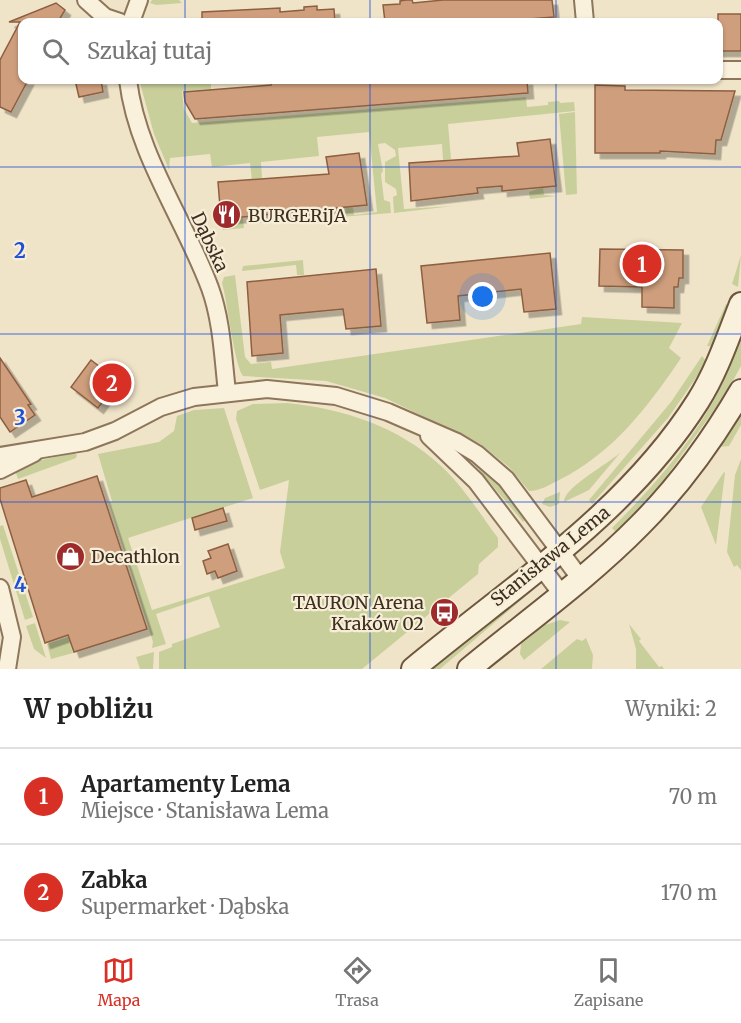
<!DOCTYPE html>
<html lang="pl">
<meta charset="utf-8">
<style>
body{margin:0;font-family:Merriweather,serif;background:#f6f6f6;color:#222}
.you{position:absolute;left:483px;top:297px;width:21px;height:21px;margin:-15px;border:4px solid #fff;border-radius:50%;background:#1a73e8;box-shadow:0 0 0 9px #1a73e833}
.badge{display:grid;place-items:center;width:39px;height:39px;border-radius:50%;background:#d93025;color:#fff;font-size:20px;font-weight:700}
.pin{position:absolute;translate:-50% -50%;border:3px solid #fff;box-shadow:0 2px 6px #0006}
.list{margin:0;padding:0;list-style:none}
h2{display:flex;justify-content:space-between;align-items:center;height:78px;margin:0;padding:0 24px;font-size:26px}
h2 small{font-size:20px;font-weight:400;color:#767676}
.list li{display:grid;grid-template-columns:39px 1fr auto;gap:18px;align-items:center;box-sizing:border-box;height:96px;padding:0 24px;border-top:2px solid #e0e0e0}
.list b{display:block;font-size:22px;white-space:nowrap}
.list p{margin:0;font-size:20px;white-space:nowrap;color:#767676}
.list em{font-size:20px;font-style:normal;color:#767676}
.icon{flex:none;width:33px;height:33px;fill:none;stroke:currentColor;stroke-width:2;stroke-linecap:round;stroke-linejoin:round}
.map{position:relative;flex:none;width:741px;height:669px;overflow:hidden}
.search{position:absolute;background:#fff;box-shadow:0 2px 4px #0004;left:18px;right:18px;top:18px;height:66px;display:flex;align-items:center;gap:15px;box-sizing:border-box;padding:0 21px;border-radius:12px;color:#767676;font-size:22px}
.sheet{height:270px;background:#fff}
nav{display:flex;justify-content:space-around;align-items:center;box-sizing:border-box;height:84px;border-top:2px solid #e0e0e0;background:#fff;font-size:16px;color:#767676}
nav a{display:grid;justify-items:center;gap:3px}
nav .on{color:#d93025}
.map>svg:first-child{display:block}
</style>
<div class="map">
<svg width="741" height="669" viewBox="0 0 741 669">
<defs>
<filter id="shadow"><feDropShadow dx="5.5" dy="5.5" stdDeviation="0" flood-color="#0004"/></filter>
</defs>
<rect width="100%" height="100%" fill="#f0e4c8"/>
<g fill="#c9cf9b">
<polygon points="152,0 179,0 182,3 156,5 150,3"/>
<polygon points="163,80 182,80 183,84 211,82 211,89 182,91 184,109 192,123 526,97 527,107 548,105 548,102 559,101 560,103 574,102 575,111 448,124 451,159 443,160 442,144 398,148 404,209 453,206 394,213 393,197 397,195 396,189 385,182 385,162 396,156 395,150 385,143 378,144 383,171 381,174 384,200 390,202 391,213 340,217 339,212 346,211 345,207 353,207 354,215 377,212 369,132 317,137 319,156 261,162 262,178 252,180 250,163 212,167 210,154 170,158 169,170 154,134 140,83"/>
<polygon points="575,112 577,194 566,195 559,114"/>
<polygon points="543,187 544,195 556,196 530,199 529,192"/>
<polygon points="243,218 244,228 223,230 222,220"/>
<polygon points="741,255 738,287 732,284"/>
<polygon points="303,260 304,275 297,275 296,265 242,271 243,266"/>
<path d="M235 275 245 357 251 364 271 362 272 369 581 324 582 317 682 323 669 348 681 358C648 407 612 454 559 480 549 485 540 491 529 491L509 467 480 444 385 398 326 381 243 376C234 364 228 304 222 283L224 277Z"/>
<polygon points="726,304 731,306 715,347 707,346"/>
<path d="M741 329V366L725 395 663 481 616 532 612 528C653 487 693 442 719 390 729 371 734 349 741 329Z"/>
<polygon points="702,356 707,362 668,418 592,504 589,500 671,402"/>
<path d="M287 403C344 409 398 426 441 466 463 486 480 514 498 538V547L479 564 478 574 362 669H159V652L172 647V644L220 627 209 596 156 614 166 644 152 648 153 642 109 503 112 501 98 454 159 442 174 431 177 416 194 410 224 408 253 498 128 538 152 610 285 568 280 552 289 480 260 490 236 419 237 411 253 404Z"/>
<polygon points="741,414 741,425 729,446 719,447"/>
<path d="M621 452 589 490 564 502C563 488 608 464 621 452Z"/>
<polygon points="74,453 77,455 76,458 18,479 15,470 37,461"/>
<polygon points="470,459 489,471 529,517 523,522"/>
<polygon points="741,459 741,570 737,565 734,567 727,552 735,475"/>
<polygon points="724,472 725,473 716,545 701,507"/>
<polygon points="560,492 559,504 550,507 542,504 545,498"/>
<polygon points="3,525 33,617 25,620 0,539 0,526"/>
<polygon points="533,590 440,669 432,669 521,596"/>
<polygon points="560,620 570,622 524,660 520,654 521,644 545,625"/>
<polygon points="35,623 46,658 34,649 26,626"/>
<polygon points="629,624 641,639 639,641 659,667 662,666 664,669 636,669 636,649"/>
<polygon points="68,637 73,653 51,659 47,644"/>
<polygon points="586,638 593,655 592,669 541,669 577,639 582,641"/>
<polygon points="154,652 153,669 140,669 136,657"/>
</g>
<g fill="#cf9f7d" stroke="#8d5f41" stroke-width="1.5" filter="url(#shadow)">
<polygon points="406,0 412,0 413,3 443,0 552,0 554,17 493,22 385,22 383,5 400,4 400,1"/>
<polygon points="56,3 65,10 58,22 22,22 22,80 28,80 11,112 0,107 0,60 20,22 9,22"/>
<polygon points="317,6 317,10 334,9 335,22 202,22 202,12 280,8 280,12 304,10 304,7"/>
<rect x="718" y="14" width="23" height="37"/>
<polygon points="75,80 101,80 103,92 79,97"/>
<polygon points="271,80 527,80 528,93 195,119 185,102 184,92 271,85"/>
<polygon points="595,85 625,86 625,90 735,91 721,140 716,140 715,154 660,151 660,153 595,153"/>
<polygon points="550,139 556,186 502,191 502,186 477,188 478,193 411,201 409,163 519,156 517,143"/>
<polygon points="359,153 367,205 221,219 218,182 329,174 326,157"/>
<polygon points="600,249 683,250 683,278 679,278 678,287 674,287 674,308 642,307 642,287 599,286"/>
<polygon points="550,253 556,309 524,312 521,289 458,296 460,320 427,323 421,266"/>
<polygon points="376,269 381,326 346,329 343,309 280,315 283,353 252,356 247,282"/>
<polygon points="0,358 31,404 28,405 35,415 10,432 0,417"/>
<polygon points="91,360 118,381 98,408 71,387"/>
<polygon points="97,476 147,629 74,652 68,635 45,643 0,499 0,488 26,480 32,497"/>
<polygon points="223,508 227,521 195,530 192,518"/>
<polygon points="228,544 237,571 218,578 215,571 207,574 203,561 211,558 208,551"/>
</g>
<g fill="none" stroke-linecap="round" stroke-linejoin="round">
<defs>
<g id="minor">
<polyline points="86,0 105,17 120,22"/>
<polyline points="583,0 585,22"/>
<polyline points="131,22 139,0"/>
<polyline points="718,70 741,70"/>
<path d="M128 80C137 155 184 218 210 288 222 321 223 358 227 392"/>
<polyline points="429,436 476,481 561,593"/>
<polyline points="0,456 85,442 115,431 161,407 194,397 267,389 336,396 388,412 457,442 477,454 506,479 580,578"/>
<polyline points="0,470 34,453"/>
<polyline points="0,588 12,637 7,669"/>
</g>
<g id="secondary">
<path d="M413 669C513 586 628 512 698 401 717 371 728 337 741 304"/>
<path d="M469 669C526 622 588 578 640 525 679 486 713 439 741 391"/>
</g>
</defs>
<use href="#minor" stroke="#8d765c" stroke-width="20"/>
<use href="#secondary" stroke="#6f573f" stroke-width="26"/>
<use href="#minor" stroke="#faf1dc" stroke-width="16"/>
<use href="#secondary" stroke="#faf1dc" stroke-width="22"/>
</g>
<path fill="none" stroke="#1d4ed8" stroke-width="1.5" stroke-opacity="0.55" d="M185 0V22M370 0V22M556 0V22M185 80V669M370 80V669M556 80V669M0 167H741M0 334H741M0 502H741"/>
<defs>
<symbol id="restaurant-disc" viewBox="-11 -11 22 22"><circle r="9.5" fill="#9e2a2b" stroke="#f7eed8"/><path d="M-5-6h1v4h1v-4h1v4h1v-4h1v5L-1.5 .5V6h-2V.5L-5-1ZM5-6V6H3V1.5H1.5Q1.5-4 5-6Z" fill="#fff"/></symbol>
<symbol id="shop-disc" viewBox="-11 -11 22 22"><circle r="9.5" fill="#9e2a2b" stroke="#f7eed8"/><path d="M-5-2.5h2.3a2.7 3.5 0 0 1 5.4 0H5L5.5 6h-11ZM-1.5-2.5h3a1.5 2.3 0 0 0-3 0Z" fill="#fff"/></symbol>
<symbol id="bus-disc" viewBox="-11 -11 22 22"><circle r="9.5" fill="#9e2a2b" stroke="#f7eed8"/><path d="M-5-6H5V4H4V6H2V4H-2V6H-4V4H-5ZM-3.5-4V0h7V-4ZM-3.5 1.2v1.5H-2V1.2ZM2 1.2v1.5H3.5V1.2Z" fill="#fff"/></symbol>
</defs>
<g fill-rule="evenodd">
<use href="#restaurant-disc" x="210" y="198" width="33" height="33"/>
<use href="#shop-disc" x="54" y="540" width="33" height="33"/>
<use href="#bus-disc" x="428" y="596" width="33" height="33"/>
</g>
<g text-anchor="middle" dominant-baseline="central" stroke-width="4.5" stroke-linejoin="round" paint-order="stroke">
<g font-size="18" fill="#3d2e20" stroke="#f7eed8" text-anchor="start">
<text x="248" y="215">BURGERiJA</text>
<text x="91" y="556">Decathlon</text>
<text x="424" y="602" text-anchor="end">TAURON Arena<tspan x="424" dy="21">Kraków 02</tspan></text>
</g>
<g font-size="18" fill="#3d2e20" stroke="#f7eed8">
<text transform="translate(210 242) rotate(65)">Dąbska</text>
<text transform="translate(550 556) rotate(-39)">Stanisława Lema</text>
</g>
</g>
<g font-size="20" text-anchor="middle" font-weight="bold" fill="#1d4ed8" stroke="#f7eed8" stroke-width="4.5" stroke-linejoin="round" paint-order="stroke">
<text x="20" y="258">2</text>
<text x="20" y="425">3</text>
<text x="20" y="592">4</text>
</g>
</svg>
<div class="you"></div>
<div class="pin badge" style="left:642px;top:264px">1</div>
<div class="pin badge" style="left:112px;top:383px">2</div>
<div class="search"><svg class="icon" aria-label="search" viewBox="0 0 24 24"><circle cx="10" cy="10" r="6"/><path d="M15 15l6 6"/></svg>Szukaj tutaj</div>
</div>
<section class="sheet">
<h2>W pobliżu<small>Wyniki: 2</small></h2>
<ul class="list">
<li><span class="badge">1</span><div><b>Apartamenty Lema</b><p>Miejsce · Stanisława Lema</p></div><em>70 m</em></li>
<li><span class="badge">2</span><div><b>Zabka</b><p>Supermarket · Dąbska</p></div><em>170 m</em></li>
</ul>
</section>
<nav>
<a class="on"><svg class="icon" aria-label="map" viewBox="0 0 24 24"><path d="M3 6l6-2 6 2 6-2v14l-6 2-6-2-6 2zM9 4v14M15 6v14"/></svg>Mapa</a>
<a><svg class="icon" aria-label="directions" viewBox="0 0 24 24"><path d="M12 3l9 9-9 9-9-9zM9 14v-3h6M13 9l2 2-2 2"/></svg>Trasa</a>
<a><svg class="icon" aria-label="saved" viewBox="0 0 24 24"><path d="M7 4h10v16l-5-4-5 4z"/></svg>Zapisane</a>
</nav>
